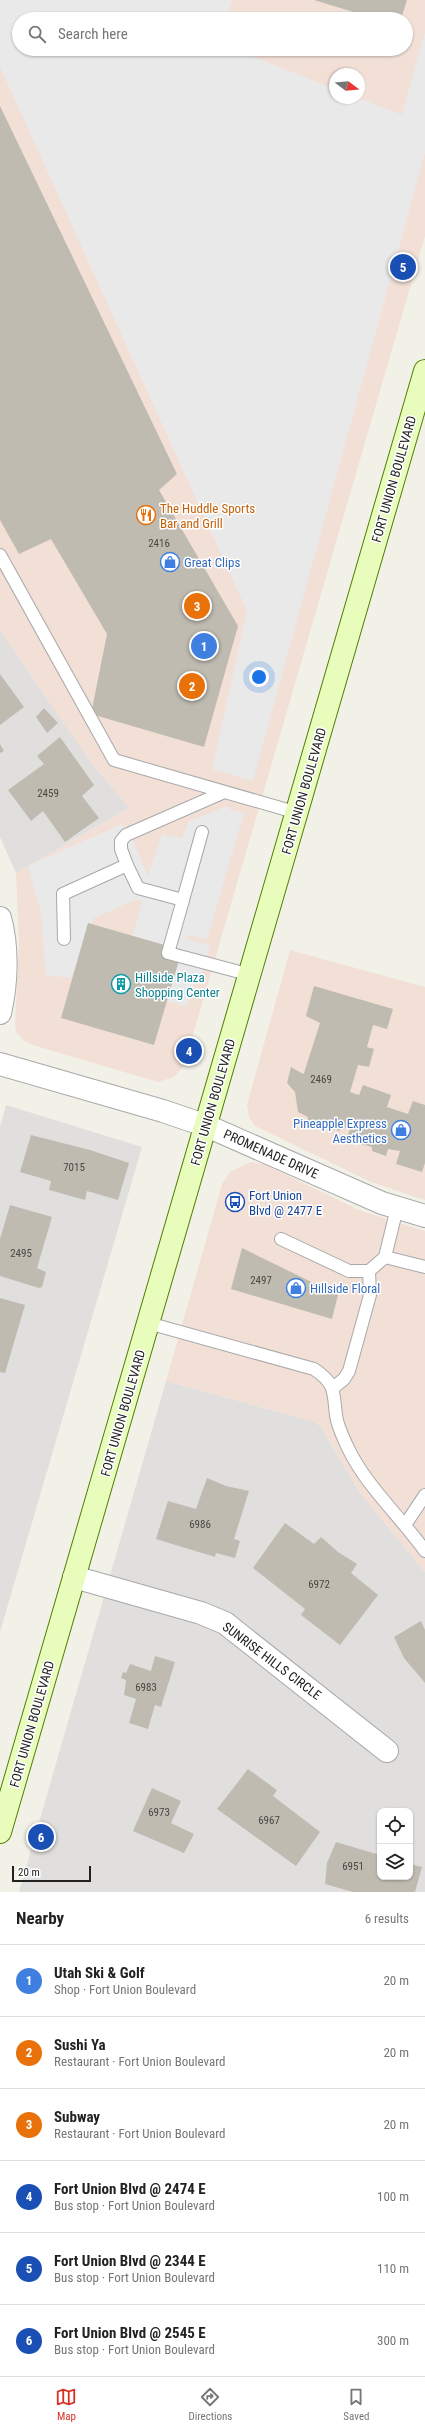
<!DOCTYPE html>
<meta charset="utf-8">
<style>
body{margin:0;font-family:"Roboto Condensed",sans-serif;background:#f2f2f2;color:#222}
.controls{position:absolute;right:12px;bottom:12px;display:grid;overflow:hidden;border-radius:8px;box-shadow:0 1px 3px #0004}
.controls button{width:36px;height:36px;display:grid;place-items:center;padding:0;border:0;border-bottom:1px solid #e0e0e0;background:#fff;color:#222;font:20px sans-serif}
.compass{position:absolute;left:329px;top:68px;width:36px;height:36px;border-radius:50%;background:#fff;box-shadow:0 1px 3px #0004;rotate:106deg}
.scale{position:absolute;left:12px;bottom:10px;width:79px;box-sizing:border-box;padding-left:4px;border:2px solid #212121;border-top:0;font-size:11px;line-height:14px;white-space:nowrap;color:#212121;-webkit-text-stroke:3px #fff;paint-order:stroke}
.you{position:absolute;left:259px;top:677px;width:14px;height:14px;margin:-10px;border:3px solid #fff;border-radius:50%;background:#1a73e8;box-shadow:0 0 0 6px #1a73e833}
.badge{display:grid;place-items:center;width:26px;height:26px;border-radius:50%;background:#d93025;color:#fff;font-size:13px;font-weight:700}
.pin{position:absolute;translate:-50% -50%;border:2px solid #fff;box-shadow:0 1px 4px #0006}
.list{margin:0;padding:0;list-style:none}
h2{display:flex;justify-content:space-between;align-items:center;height:52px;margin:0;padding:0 16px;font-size:17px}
h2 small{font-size:13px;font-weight:400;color:#767676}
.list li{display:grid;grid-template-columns:26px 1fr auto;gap:12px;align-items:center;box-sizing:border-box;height:72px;padding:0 16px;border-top:1px solid #e0e0e0}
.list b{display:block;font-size:15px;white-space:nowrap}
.list p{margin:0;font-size:13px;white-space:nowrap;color:#767676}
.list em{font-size:13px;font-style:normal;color:#767676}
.icon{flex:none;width:22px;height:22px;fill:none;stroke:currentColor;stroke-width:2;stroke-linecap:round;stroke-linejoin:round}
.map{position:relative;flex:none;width:425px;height:1892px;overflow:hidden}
.search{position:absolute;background:#fff;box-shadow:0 1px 3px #0004;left:12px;right:12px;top:12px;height:44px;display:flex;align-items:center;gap:10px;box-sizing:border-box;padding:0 14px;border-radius:22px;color:#767676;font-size:15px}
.sheet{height:484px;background:#fff}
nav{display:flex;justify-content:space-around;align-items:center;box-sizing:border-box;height:56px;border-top:1px solid #e0e0e0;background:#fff;font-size:11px;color:#767676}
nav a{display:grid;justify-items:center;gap:2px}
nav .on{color:#d93025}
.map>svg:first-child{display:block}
</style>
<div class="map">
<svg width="425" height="1892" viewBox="0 0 425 1892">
<rect width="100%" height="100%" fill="#f2f1e8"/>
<g fill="#e0dfde" fill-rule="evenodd">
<polygon points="0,630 90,761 129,808 16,873 0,837"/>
<polygon points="6,1105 142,1147 0,1632 0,1127"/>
<path d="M166 1381 315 1422 321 1427 360 1493 425 1572V1892H19ZM380 1811H410V1877H380Z"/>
</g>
<g fill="#f2e0d7" fill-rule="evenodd">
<path d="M0 0H425V236L184 1066 174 1077 158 1082 36 1046 24 1041 16 1032 15 1023 19 946 16 873 129 808 90 761 0 630ZM19 19H406V49H19ZM335 74H359V98H335Z"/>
<polygon points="290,950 425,987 425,1200 371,1182 255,1126 249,1117 247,1105"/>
<polygon points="250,1162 264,1164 359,1210 425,1231 425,1572 360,1493 321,1427 315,1422 166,1381 222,1184 230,1172"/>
</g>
<g fill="#e9e9e9">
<polygon points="0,0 232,0 226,19 19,19 19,49 234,49 335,89 335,98 359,98 402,115 425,32 425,152 253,781 212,769 247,611 0,67"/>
<polygon points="227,806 231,810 244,813 207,939 186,935 187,939 210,945 200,980 195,981 187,1007 153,997 128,953 142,901 135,900 94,918 71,978 46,975 41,913 28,866 122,824 134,843 148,876 162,834 182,839 188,822"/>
</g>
<g fill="#bfbbb1">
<polygon points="314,0 407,0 401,19 376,19"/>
<polygon points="0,106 177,474 159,490 238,626 204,747 91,714 107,634 51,539 19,554 0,520"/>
<polygon points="0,674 24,707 0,725"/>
<polygon points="44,708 58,723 47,733 36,717"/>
<polygon points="60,737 94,785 82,796 99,818 65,842 43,811 31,821 8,790 44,764 37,756"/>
<polygon points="0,744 4,751 0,753"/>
<polygon points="88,923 182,950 154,1045 61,1018"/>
<polygon points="314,986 393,1009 387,1029 373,1025 367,1047 374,1049 369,1067 358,1065 350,1092 359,1095 363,1085 391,1095 387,1107 408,1114 413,1101 425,1105 425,1163 422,1172 396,1164 400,1151 388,1149 386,1156 372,1151 372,1147 349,1141 347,1138 350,1129 341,1126 340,1131 322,1127 307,1121 308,1117 298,1112 295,1092 287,1083 291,1067 303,1074 304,1073 320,1023 306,1016"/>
<polygon points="31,1135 90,1150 129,1163 118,1200 87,1191 85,1200 49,1190 51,1181 20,1172"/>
<polygon points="10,1205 52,1217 37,1268 46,1272 42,1287 39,1288 0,1276 0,1239"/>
<polygon points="242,1248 338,1295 332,1319 231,1289"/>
<polygon points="0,1298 25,1305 5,1373 0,1372"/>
<polygon points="207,1478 226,1486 249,1491 234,1539 240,1541 235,1558 216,1553 215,1557 156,1539 168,1501 196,1509"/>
<polygon points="285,1523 314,1544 321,1537 338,1552 357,1564 351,1573 378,1595 340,1645 301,1615 305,1609 253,1568"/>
<polygon points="421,1621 425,1630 425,1683 404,1658 394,1637"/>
<polygon points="155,1656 175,1662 161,1707 155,1705 148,1729 129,1723 136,1699 124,1695 126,1680 121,1678 123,1672 126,1673 130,1664 151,1671"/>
<polygon points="248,1769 277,1790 273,1796 320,1832 296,1866 217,1809"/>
<polygon points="152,1788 181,1801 171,1823 194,1834 184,1853 133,1831"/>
<polygon points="336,1842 380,1855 380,1877 410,1877 410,1864 422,1867 415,1892 353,1892 325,1884 327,1863"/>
</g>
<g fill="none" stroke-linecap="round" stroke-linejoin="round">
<defs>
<g id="service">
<polyline points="0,555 114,760 298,813"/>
<polyline points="127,865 121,849 121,841 126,835 222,793"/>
<polyline points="183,900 168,953 251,975"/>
<polyline points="64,939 63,894 127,865 138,888 183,900 202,832"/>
<polyline points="281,1239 349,1271 369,1271 385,1257 397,1208"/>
<polyline points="385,1257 425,1267"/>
<path d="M148 1323 314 1369C336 1384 333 1391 336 1415 337 1425 343 1437 347 1446 365 1485 400 1516 425 1551"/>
<polyline points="333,1388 344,1379 349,1371 370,1295 369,1271"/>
<polyline points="405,1525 425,1495"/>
</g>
<g id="minor">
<path d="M0 918C8 947 7 983 0 1013"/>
<polyline points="0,1064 163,1111 207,1126 382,1203 425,1216"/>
<polyline points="74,1577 201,1613 225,1623 387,1751"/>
</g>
<polyline id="secondary" points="0,1832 425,371"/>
</defs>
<use href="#service" stroke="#a8a8a8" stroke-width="14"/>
<use href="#minor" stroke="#a8a8a8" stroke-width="24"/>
<use href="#secondary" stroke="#517f02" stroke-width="24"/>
<use href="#service" stroke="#fff" stroke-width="12"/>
<use href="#minor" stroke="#fff" stroke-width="22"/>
<use href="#secondary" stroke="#e8fcbc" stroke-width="22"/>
</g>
<defs>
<symbol id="restaurant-ring" viewBox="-11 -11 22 22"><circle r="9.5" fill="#fff" stroke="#e8710a" stroke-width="1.5"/><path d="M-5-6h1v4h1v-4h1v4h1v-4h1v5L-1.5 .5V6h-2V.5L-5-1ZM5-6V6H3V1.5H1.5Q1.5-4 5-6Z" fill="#e8710a"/></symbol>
<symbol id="shop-ring" viewBox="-11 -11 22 22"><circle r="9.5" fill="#fff" stroke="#3f7fe0" stroke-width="1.5"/><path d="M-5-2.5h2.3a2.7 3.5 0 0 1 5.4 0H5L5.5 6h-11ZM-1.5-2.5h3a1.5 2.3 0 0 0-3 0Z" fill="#3f7fe0"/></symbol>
<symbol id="building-ring" viewBox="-11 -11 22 22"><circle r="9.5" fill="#fff" stroke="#0f9aa8" stroke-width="1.5"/><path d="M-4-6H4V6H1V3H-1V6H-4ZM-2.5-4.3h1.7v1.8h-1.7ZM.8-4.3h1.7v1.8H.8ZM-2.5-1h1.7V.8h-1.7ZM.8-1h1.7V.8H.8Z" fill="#0f9aa8"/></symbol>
<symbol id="bus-ring" viewBox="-11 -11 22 22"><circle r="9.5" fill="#fff" stroke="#1a4fb4" stroke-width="1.5"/><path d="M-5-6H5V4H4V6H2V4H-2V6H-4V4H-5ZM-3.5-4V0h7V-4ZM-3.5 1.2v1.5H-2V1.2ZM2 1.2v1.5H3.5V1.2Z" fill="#1a4fb4"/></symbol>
</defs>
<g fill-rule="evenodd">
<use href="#restaurant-ring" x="135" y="504" width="22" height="22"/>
<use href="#shop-ring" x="159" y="551" width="22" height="22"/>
<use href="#building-ring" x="110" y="973" width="22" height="22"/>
<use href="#shop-ring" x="390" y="1119" width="22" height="22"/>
<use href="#bus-ring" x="224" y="1191" width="22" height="22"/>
<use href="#shop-ring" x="285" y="1277" width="22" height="22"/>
</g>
<g text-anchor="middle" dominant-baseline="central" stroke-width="3" stroke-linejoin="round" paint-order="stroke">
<g font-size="11" fill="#484845">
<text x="159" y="543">2416</text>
<text x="48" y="793">2459</text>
<text x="321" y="1079">2469</text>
<text x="74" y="1167">7015</text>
<text x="21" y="1253">2495</text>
<text x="261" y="1280">2497</text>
<text x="200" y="1524">6986</text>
<text x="319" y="1584">6972</text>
<text x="146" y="1687">6983</text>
<text x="159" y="1812">6973</text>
<text x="269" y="1820">6967</text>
<text x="353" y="1866">6951</text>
</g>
<g font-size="13" fill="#212121" stroke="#fff">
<text transform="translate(394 479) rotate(-74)">FORT UNION BOULEVARD</text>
<text transform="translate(304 791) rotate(-74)">FORT UNION BOULEVARD</text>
<text transform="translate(213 1102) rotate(-74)">FORT UNION BOULEVARD</text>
<text transform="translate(271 1154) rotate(24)">PROMENADE DRIVE</text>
<text transform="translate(123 1413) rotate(-74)">FORT UNION BOULEVARD</text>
<text transform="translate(272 1661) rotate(37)">SUNRISE HILLS CIRCLE</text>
<text transform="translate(32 1724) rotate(-74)">FORT UNION BOULEVARD</text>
</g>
<g font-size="13" fill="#c56008" stroke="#fff" text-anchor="start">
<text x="160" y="508">The Huddle Sports<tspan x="160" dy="15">Bar and Grill</tspan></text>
</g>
<g font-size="13" fill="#366cbe" stroke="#fff" text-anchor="start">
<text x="184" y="562">Great Clips</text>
<text x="387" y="1123" text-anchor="end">Pineapple Express<tspan x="387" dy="15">Aesthetics</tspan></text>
<text x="310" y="1288">Hillside Floral</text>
</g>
<g font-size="13" fill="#0d838f" stroke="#fff" text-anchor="start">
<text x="135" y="977">Hillside Plaza<tspan x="135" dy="15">Shopping Center</tspan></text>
</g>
<g font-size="13" fill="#164399" stroke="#fff" text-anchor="start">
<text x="249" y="1195">Fort Union<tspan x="249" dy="15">Blvd @ 2477 E</tspan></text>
</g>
</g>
</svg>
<div class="controls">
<button><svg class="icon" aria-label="locate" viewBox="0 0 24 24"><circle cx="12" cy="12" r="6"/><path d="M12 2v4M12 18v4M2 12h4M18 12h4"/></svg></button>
<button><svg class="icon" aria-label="layers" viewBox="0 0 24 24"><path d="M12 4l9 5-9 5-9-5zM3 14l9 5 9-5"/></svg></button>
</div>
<svg class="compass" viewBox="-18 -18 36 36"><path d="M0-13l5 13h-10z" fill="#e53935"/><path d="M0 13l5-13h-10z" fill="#767676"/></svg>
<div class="scale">20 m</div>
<div class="you"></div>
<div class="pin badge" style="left:204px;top:646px;background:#3f7fe0">1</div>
<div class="pin badge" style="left:192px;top:686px;background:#e8710a">2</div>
<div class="pin badge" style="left:197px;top:606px;background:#e8710a">3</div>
<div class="pin badge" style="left:189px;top:1051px;background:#1a4fb4">4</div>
<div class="pin badge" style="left:403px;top:267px;background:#1a4fb4">5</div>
<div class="pin badge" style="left:41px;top:1837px;background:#1a4fb4">6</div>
<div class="search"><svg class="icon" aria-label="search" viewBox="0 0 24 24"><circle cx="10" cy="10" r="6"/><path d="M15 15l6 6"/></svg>Search here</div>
</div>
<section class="sheet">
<h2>Nearby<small>6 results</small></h2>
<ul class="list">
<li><span class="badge" style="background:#3f7fe0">1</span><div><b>Utah Ski &amp; Golf</b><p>Shop · Fort Union Boulevard</p></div><em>20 m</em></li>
<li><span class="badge" style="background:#e8710a">2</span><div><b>Sushi Ya</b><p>Restaurant · Fort Union Boulevard</p></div><em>20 m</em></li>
<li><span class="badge" style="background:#e8710a">3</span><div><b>Subway</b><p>Restaurant · Fort Union Boulevard</p></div><em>20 m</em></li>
<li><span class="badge" style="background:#1a4fb4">4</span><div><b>Fort Union Blvd @ 2474 E</b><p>Bus stop · Fort Union Boulevard</p></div><em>100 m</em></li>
<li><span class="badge" style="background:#1a4fb4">5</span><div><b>Fort Union Blvd @ 2344 E</b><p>Bus stop · Fort Union Boulevard</p></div><em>110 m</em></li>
<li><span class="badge" style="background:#1a4fb4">6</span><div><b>Fort Union Blvd @ 2545 E</b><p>Bus stop · Fort Union Boulevard</p></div><em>300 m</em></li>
</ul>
</section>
<nav>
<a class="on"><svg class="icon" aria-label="map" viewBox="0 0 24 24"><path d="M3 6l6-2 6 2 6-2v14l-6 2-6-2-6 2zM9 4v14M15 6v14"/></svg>Map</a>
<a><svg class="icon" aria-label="directions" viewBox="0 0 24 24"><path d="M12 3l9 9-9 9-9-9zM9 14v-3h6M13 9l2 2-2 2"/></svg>Directions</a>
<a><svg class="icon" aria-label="saved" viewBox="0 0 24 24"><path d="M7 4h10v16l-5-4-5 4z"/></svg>Saved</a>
</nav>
